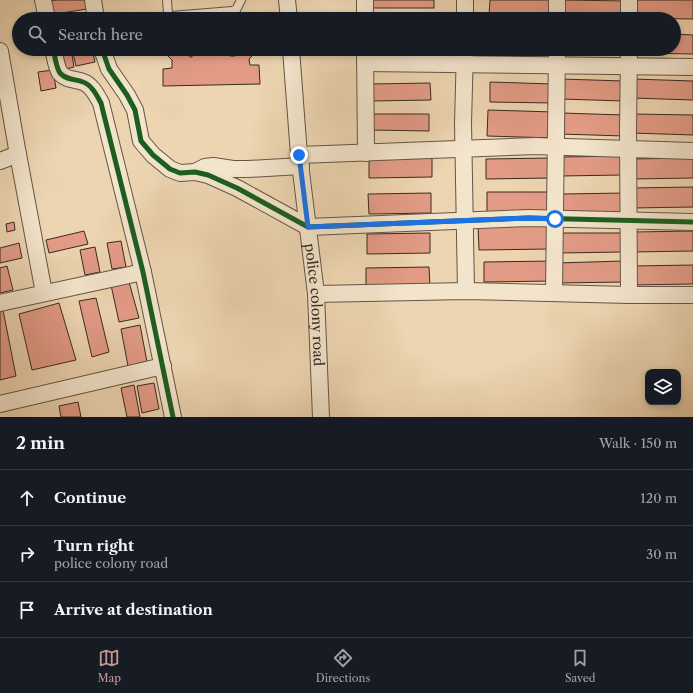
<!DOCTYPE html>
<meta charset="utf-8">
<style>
body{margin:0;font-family:"Libre Caslon Text",serif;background:#242831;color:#f1f3f6}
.controls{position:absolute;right:12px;bottom:12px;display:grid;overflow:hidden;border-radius:8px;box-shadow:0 2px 6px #0003}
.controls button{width:36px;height:36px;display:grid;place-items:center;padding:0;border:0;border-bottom:1px solid #363941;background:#171b24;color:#f1f3f6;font:20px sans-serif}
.stop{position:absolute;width:12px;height:12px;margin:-9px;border:3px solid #1a73e8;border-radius:50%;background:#fff}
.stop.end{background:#1a73e8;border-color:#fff;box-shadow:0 1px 4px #0008}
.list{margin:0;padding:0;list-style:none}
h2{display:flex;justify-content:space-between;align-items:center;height:52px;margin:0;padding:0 16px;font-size:17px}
h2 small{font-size:13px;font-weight:400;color:#9ea1a6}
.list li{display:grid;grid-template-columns:26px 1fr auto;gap:12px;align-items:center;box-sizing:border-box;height:56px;padding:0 16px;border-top:1px solid #363941}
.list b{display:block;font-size:15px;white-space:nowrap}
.list p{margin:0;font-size:13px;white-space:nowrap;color:#9ea1a6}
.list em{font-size:13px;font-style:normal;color:#9ea1a6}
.icon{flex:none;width:22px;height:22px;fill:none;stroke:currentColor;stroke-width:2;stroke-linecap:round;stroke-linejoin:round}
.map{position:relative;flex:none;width:693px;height:417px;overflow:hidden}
.search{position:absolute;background:#171b24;box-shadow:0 2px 6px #0003;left:12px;right:12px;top:12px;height:44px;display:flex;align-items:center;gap:10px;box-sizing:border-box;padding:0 14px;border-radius:22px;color:#9ea1a6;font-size:15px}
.sheet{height:220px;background:#171b24}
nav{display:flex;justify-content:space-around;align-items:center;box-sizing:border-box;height:56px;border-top:1px solid #363941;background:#171b24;font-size:11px;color:#9ea1a6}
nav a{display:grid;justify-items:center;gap:2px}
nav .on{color:#c59692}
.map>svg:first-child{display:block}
</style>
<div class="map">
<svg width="693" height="417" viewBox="0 0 693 417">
<rect width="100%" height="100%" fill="#edd5b1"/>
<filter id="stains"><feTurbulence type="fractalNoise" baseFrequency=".005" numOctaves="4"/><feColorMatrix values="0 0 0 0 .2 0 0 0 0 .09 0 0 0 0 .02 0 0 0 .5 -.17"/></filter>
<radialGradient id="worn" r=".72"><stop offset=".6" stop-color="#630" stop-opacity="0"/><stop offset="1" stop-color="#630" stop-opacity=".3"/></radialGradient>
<g fill="#e39b86" stroke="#372a21">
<polygon points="57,0 86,0 87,9 49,15 47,1"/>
<rect x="371" y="0" width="63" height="8"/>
<polygon points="490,0 552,0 552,16 489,15"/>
<polygon points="563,0 626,1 626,19 563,19"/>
<polygon points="633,0 693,0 693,19 633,18"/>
<polygon points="674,34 693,35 693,54 632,53 633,49 674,49"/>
<polygon points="57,49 71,49 74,67 61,70"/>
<polygon points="72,49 92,49 95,62 76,66"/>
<polygon points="161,49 182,49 190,57 192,57 192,52 201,52 201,49 217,49 217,52 230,52 230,56 235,56 238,49 259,49 249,59 250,65 259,65 260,84 163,86 163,69 172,68 172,60"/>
<polygon points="489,49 554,49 554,52 489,51"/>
<polygon points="561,49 625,49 625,52 561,50"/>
<polygon points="53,70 56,88 41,91 38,72"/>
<polygon points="561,79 624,81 624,101 561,99"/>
<polygon points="633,79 693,81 693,100 632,98"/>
<polygon points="490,82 553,84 553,103 490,102"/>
<polygon points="430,83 431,100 372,101 371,84"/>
<polygon points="488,110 554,112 553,138 487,136"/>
<polygon points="561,113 625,115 624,136 560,134"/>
<polygon points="373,114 429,114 429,131 372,130"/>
<polygon points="633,114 693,115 693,135 632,133"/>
<polygon points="622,156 623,175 560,176 560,157"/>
<polygon points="432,157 432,177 369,178 369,158"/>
<polygon points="551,158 551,178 486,179 486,159"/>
<polygon points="693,158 693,178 632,179 631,159"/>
<polygon points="693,187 693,207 632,208 631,188"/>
<polygon points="487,192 550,192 550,211 487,212"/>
<polygon points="431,193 431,213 369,214 368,194"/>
<polygon points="625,193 626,212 563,213 562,194"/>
<polygon points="14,222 15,230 7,232 6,224"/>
<polygon points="549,225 550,249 479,250 478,226"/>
<polygon points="84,231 88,244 49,253 46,240"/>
<polygon points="693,231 693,251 633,252 633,232"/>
<polygon points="430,233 430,253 367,254 367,234"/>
<polygon points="559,233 622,233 622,252 559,253"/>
<polygon points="121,241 126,267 112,269 107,243"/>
<polygon points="19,243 22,258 0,263 0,248"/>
<polygon points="95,247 100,272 85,275 80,250"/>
<polygon points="552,261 552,281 484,282 484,262"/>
<polygon points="623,261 623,282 557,283 557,263"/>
<polygon points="693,265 693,284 632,285 632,266"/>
<polygon points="7,266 13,290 0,293 0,268"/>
<polygon points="429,267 430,286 366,287 366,268"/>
<polygon points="129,282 139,318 119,322 111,285"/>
<polygon points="96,298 109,352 92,357 79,301"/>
<polygon points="59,303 76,360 32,370 19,314"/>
<polygon points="3,310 16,376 0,380 0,311"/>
<polygon points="140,325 147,362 128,366 121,329"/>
<polygon points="154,383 159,409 142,413 137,386"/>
<polygon points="134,385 140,417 127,417 121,388"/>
<polygon points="78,402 81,417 61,417 59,406"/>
</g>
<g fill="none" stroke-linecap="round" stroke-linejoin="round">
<defs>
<polyline id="service" points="167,0 168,14 171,16 232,11 236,10 241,0"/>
<g id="minor">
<polyline points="43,0 47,19"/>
<polyline points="93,0 96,19"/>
<polyline points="287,0 289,19"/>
<polyline points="365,0 365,19"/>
<polyline points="465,19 465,0"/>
<polyline points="557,19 557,0"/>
<polyline points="629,19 629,0"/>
<path d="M53 49C55 56 56 67 60 73 66 80 75 79 83 82 92 85 97 96 101 103L143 272 173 417"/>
<polyline points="102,49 109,69 127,95 135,110 141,141 153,155 170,169 180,173 195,172 208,175 237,188 308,227 529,218 693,222"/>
<path id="s1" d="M291 49 299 155 316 294 321 417"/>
<polyline points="365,49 366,153"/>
<polyline points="465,49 463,123 466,291"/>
<polyline points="0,51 17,149 44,293"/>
<polyline points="365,63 693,67"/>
<polyline points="299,155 535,146 693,151"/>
<polyline points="0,161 18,154"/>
<polyline points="195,172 205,167 213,166 233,169 248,169 301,166"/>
<polyline points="554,293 557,49"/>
<polyline points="316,294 466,291 629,295 693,295"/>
<polyline points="629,295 628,131 629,49"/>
<polyline points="0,303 143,272"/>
<polyline points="0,404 163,366"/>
</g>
</defs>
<use href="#service" stroke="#645545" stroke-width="10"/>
<use href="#minor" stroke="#645545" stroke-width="18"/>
<use href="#service" stroke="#f3e4cc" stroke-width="8"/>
<use href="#minor" stroke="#f3e4cc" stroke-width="16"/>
<defs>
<g id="cycleway">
<path d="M53 49C55 56 56 67 60 73 66 80 75 79 83 82 92 85 97 96 101 103L143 272 173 417"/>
<polyline points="102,49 109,69 127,95 135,110 141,141 153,155 170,169 180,173 195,172 208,175 237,188 308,227 529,218 693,222"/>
</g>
</defs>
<use href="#cycleway" stroke="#f3e4cc" stroke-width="8"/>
<use href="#cycleway" stroke="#1b5e20" stroke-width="5"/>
</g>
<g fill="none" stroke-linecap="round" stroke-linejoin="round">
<polyline stroke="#1a73e8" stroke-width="5" points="299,155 308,227 529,218 555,219"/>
</g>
<g text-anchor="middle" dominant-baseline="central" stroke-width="3.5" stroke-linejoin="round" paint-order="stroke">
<g font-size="14" fill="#372a21" stroke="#f3e4cc">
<text stroke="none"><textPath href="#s1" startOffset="257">police colony road</textPath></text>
</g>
</g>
<rect width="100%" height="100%" filter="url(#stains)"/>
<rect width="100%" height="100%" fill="url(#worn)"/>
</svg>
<div class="controls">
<button><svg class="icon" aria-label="layers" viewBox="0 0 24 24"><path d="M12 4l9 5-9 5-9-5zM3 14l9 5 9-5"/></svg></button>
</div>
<div class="stop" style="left:555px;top:219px"></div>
<div class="stop end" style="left:299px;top:155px"></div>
<div class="search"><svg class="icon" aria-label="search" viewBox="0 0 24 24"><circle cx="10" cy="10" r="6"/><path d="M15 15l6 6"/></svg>Search here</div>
</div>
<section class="sheet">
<h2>2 min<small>Walk · 150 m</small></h2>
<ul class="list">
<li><svg class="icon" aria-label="ahead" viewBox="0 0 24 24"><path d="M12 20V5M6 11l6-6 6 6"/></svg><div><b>Continue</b></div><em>120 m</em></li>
<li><svg class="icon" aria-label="right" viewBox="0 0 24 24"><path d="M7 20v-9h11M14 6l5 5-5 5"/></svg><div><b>Turn right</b><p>police colony road</p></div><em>30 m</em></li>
<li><svg class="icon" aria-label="arrive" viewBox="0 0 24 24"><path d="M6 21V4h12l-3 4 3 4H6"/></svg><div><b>Arrive at destination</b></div></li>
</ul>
</section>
<nav>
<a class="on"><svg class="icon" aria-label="map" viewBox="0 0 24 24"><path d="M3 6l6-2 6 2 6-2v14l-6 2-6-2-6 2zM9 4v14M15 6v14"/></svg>Map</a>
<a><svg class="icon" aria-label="directions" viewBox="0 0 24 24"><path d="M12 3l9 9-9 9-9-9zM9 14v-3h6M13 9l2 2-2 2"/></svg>Directions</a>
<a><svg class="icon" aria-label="saved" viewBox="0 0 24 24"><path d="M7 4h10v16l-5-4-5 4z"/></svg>Saved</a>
</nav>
